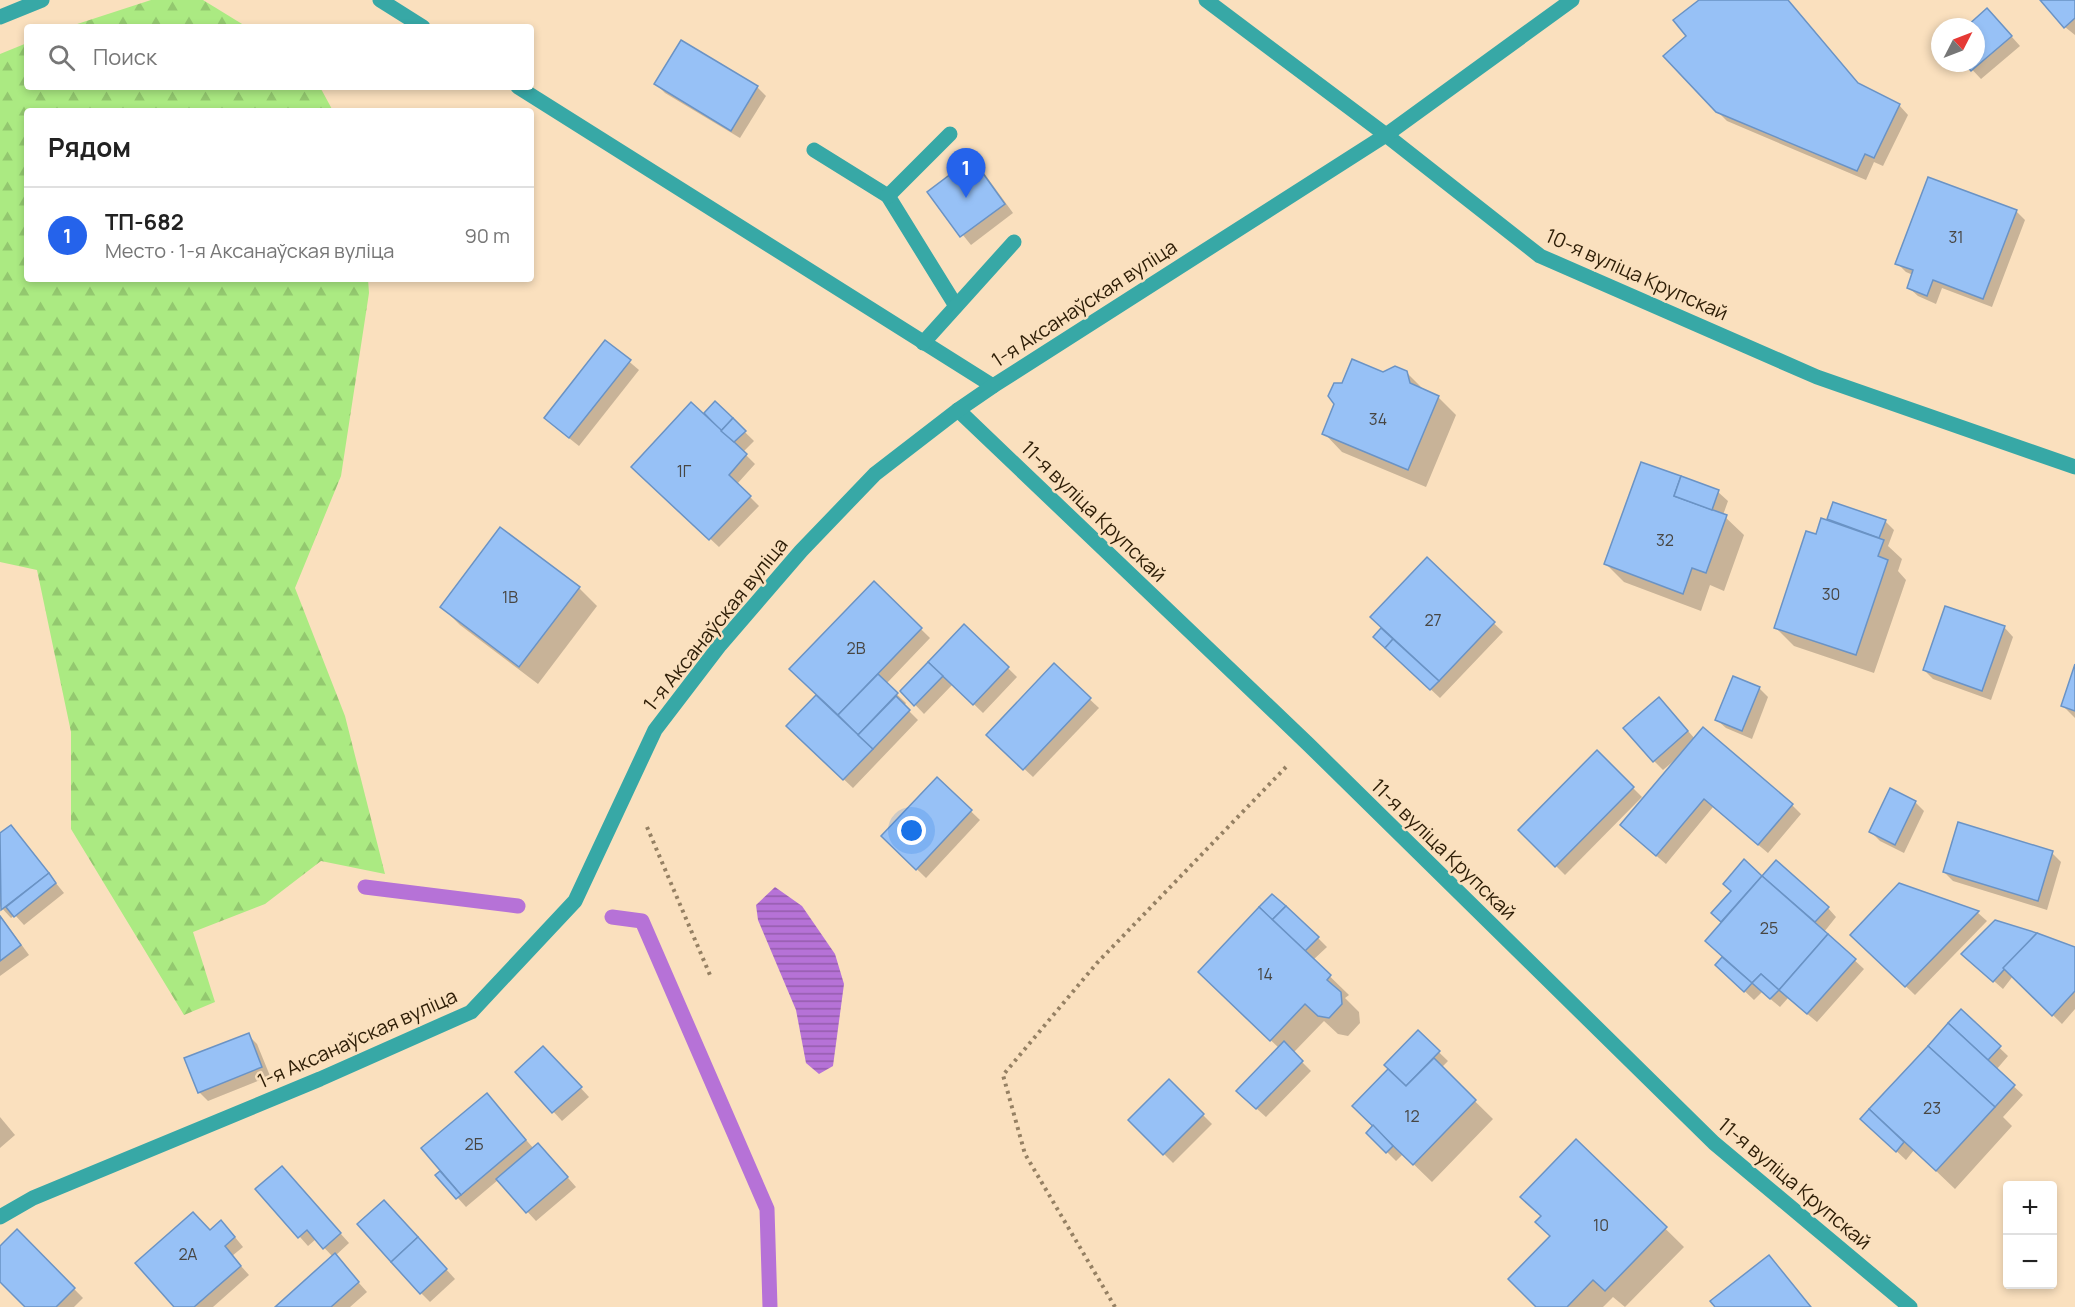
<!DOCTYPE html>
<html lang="ru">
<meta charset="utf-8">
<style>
body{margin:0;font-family:Manrope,sans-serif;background:#f2f2f2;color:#222}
.controls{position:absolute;right:18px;bottom:18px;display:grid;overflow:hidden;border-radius:6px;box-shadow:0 3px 9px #0003}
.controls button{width:54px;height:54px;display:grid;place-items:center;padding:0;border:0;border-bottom:2px solid #e0e0e0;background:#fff;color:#222;font:30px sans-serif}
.compass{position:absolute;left:1931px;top:18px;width:54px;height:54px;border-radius:50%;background:#fff;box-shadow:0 3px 9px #0003;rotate:48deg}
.you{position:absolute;left:912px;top:831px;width:21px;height:21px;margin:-15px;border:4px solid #fff;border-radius:50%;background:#1a73e8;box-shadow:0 0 0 9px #1a73e833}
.badge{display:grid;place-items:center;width:39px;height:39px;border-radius:50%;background:#2563eb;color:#fff;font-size:20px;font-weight:700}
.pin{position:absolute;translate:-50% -50px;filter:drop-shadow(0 2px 3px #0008)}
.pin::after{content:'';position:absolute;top:32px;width:21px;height:18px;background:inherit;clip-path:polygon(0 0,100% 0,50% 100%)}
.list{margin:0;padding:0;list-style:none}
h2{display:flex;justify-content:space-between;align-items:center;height:78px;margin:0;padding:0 24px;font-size:26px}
h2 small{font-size:20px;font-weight:400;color:#767676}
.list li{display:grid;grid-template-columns:39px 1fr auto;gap:18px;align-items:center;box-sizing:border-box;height:96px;padding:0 24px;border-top:2px solid #e0e0e0}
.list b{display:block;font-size:22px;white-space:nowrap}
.list p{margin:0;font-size:20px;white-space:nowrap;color:#767676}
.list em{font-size:20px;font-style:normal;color:#767676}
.icon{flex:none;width:33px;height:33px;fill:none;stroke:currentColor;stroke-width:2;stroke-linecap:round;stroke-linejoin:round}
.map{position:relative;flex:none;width:2075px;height:1307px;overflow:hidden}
.search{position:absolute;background:#fff;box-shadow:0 3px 9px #0003;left:24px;top:24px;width:510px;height:66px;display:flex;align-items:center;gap:15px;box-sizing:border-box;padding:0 21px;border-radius:6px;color:#767676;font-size:22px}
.panel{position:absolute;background:#fff;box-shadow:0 3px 9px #0003;left:24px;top:108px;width:510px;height:174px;border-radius:6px}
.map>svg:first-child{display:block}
</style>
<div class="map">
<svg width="2075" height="1307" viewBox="0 0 2075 1307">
<defs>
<pattern id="forest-firs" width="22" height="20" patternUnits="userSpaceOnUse" patternTransform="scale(1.5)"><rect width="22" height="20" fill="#abea82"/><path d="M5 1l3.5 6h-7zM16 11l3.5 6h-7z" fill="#93c86f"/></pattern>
<pattern id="water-rules" width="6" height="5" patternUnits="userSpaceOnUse" patternTransform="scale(1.5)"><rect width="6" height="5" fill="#b672d7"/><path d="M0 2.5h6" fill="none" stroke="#945dac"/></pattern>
</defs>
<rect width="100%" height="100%" fill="#fae0be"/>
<g fill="url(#forest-firs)">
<polygon points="151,0 203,0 247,27 68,27"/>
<polygon points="27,43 27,87 320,87 333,111 27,111 27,279 368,279 369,293 341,476 295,588 345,716 385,874 321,861 265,904 193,932 215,1002 184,1015 71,829 71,732 37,570 0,562 0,54"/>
</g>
<polygon fill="url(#water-rules)" points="775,887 802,906 835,954 844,984 833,1066 819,1074 806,1063 796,1010 758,920 756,905"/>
<g fill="#0003">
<polygon points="1701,0 1788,0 1859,86 1899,105 1908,115 1883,166 1874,162 1866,180 1727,121 1717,111 1689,36"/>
<polygon points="2042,0 2075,0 2075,35 2065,27"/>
<polygon points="1996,19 2020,46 1981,79 1966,63 1976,63 1976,27 1968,27"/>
<polygon points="656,84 757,87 766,96 740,138 665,93"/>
<polygon points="972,160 981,169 1013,213 971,245 929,193"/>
<polygon points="2016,211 2025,220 1992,307 1942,288 1936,304 1918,296 1908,287 1913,275 1906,272 1897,263"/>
<polygon points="606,342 639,370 579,446 555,427"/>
<polygon points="1406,372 1425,391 1438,397 1456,415 1426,487 1342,452 1324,433 1343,384 1384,373"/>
<polygon points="715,403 754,441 743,452 755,464 737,484 759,506 719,547 642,475"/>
<polygon points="1642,464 1718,492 1728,501 1723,515 1744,535 1724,591 1710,585 1701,611 1624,582 1606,564"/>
<polygon points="1829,519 1885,521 1894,530 1888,546 1902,559 1898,571 1906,580 1874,673 1794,646 1775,627 1817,536 1834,524"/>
<polygon points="1427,560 1503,632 1440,698 1375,637 1383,628"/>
<polygon points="874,583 930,638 886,684 906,703 904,706 918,720 853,788 788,726 818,695"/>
<polygon points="579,588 597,606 538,684 460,625 442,607"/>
<polygon points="965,626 1017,677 983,713 953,684 924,714 902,691"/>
<polygon points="2004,627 2013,637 1991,700 1933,679 1924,670"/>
<polygon points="1054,666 1099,708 1033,777 988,735"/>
<polygon points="2075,669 2075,718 2062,705"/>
<polygon points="1759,688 1768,697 1752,739 1726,728 1716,719"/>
<polygon points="1668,708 1695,739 1792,805 1801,814 1768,853 1713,807 1666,864 1631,834 1677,760 1676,759 1663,770 1654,761"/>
<polygon points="1597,752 1642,797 1565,875 1520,830"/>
<polygon points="937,779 980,820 926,878 883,836"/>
<polygon points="1915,802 1924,811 1904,853 1880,841 1871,832"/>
<polygon points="10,827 64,893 24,925 15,915 11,918 0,906 0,835"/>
<polygon points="2052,853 2061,862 2047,910 1953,881 1944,872"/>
<polygon points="1744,862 1767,882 1769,880 1828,908 1836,917 1824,932 1864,969 1817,1022 1788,998 1780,1007 1762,992 1754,1000 1717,965 1724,957 1723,923 1713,913 1733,892"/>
<polygon points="1899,885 1978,913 1987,921 1915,995 1852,935"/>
<polygon points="0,915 29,955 0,976"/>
<polygon points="1318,938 1327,947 1313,960 1349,995 1345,998 1359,1012 1360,1023 1348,1036 1338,1034 1324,1021 1293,1053 1311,1071 1266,1117 1247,1100 1279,1048 1218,990"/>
<polygon points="2075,949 2075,1009 2062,1024 2013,976 2003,989 1972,962"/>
<polygon points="1961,1011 2008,1056 1996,1070 2023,1095 2003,1117 2012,1126 1955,1189 1914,1150 1906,1160 1862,1119"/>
<polygon points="1418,1032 1448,1061 1441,1068 1493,1119 1432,1182 1403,1154 1396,1161 1368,1133 1411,1089 1386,1065"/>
<polygon points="248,1035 257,1044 270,1076 208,1101 199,1092"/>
<polygon points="552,1057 589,1097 562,1121 517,1072"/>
<polygon points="1169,1081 1212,1124 1173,1163 1130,1120"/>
<polygon points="495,1104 534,1149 547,1154 576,1187 536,1221 498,1180 466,1207 437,1175"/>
<polygon points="0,1117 15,1135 0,1148"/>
<polygon points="1576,1141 1684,1247 1625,1307 1613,1297 1603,1307 1538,1307 1551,1237"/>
<polygon points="290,1177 349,1243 335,1256 367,1292 350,1307 276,1307 333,1257 316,1239 308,1246 257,1189"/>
<polygon points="393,1211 455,1279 430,1302 421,1293"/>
<polygon points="17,1231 83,1298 74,1307 27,1307 0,1279 0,1248"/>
<polygon points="210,1231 230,1231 243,1247 232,1256 249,1275 213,1307 176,1307"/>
<polygon points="1769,1257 1811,1307 1717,1307"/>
</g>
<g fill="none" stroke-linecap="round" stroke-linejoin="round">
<g stroke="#b672d7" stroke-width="15">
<polyline points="365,887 518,906"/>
<polyline points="612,917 642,921 767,1209 770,1307"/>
</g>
</g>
<g fill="#97c1f6" stroke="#6a93c5" stroke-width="1.5">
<polygon points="1699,0 1788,0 1858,83 1900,104 1874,158 1865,154 1857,171 1716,112 1663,56 1686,36 1673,20"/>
<polygon points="2040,0 2075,0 2075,18 2064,28"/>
<polygon points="1987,8 2012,36 1971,71 1964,63 1976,63 1976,27 1966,27"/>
<polygon points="681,40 758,86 731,131 654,84"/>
<polygon points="972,158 1005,204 960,237 927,192"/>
<polygon points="1928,177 2017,210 1983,299 1933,280 1927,296 1907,288 1913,270 1895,264"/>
<polygon points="605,340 631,360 569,438 544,418"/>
<polygon points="1352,359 1383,372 1395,366 1407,371 1410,383 1439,396 1408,470 1322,434 1334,404 1328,396 1334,383 1342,383"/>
<polygon points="715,401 733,418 721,431 704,413"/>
<polygon points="691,402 747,454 729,475 751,496 709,540 631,467"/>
<polygon points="733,418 746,431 734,442 721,431"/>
<polygon points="1641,462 1681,476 1674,496 1727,515 1706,573 1692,568 1683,594 1604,564"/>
<polygon points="1681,476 1719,490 1712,510 1674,496"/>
<polygon points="1833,502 1886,520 1879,538 1827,519"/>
<polygon points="1821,518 1884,540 1878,556 1888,560 1856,655 1774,628 1806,531 1816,534"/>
<polygon points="500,527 580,587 519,667 440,607"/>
<polygon points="1427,557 1495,622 1439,681 1370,617"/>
<polygon points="874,581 922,628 838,715 789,669"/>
<polygon points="1945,606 2005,626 1982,691 1923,670"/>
<polygon points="964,624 1009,667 973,705 928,662"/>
<polygon points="1381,628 1393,639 1385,648 1373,637"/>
<polygon points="1393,639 1439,681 1430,690 1385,648"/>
<polygon points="928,662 943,676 914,706 900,691"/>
<polygon points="1054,663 1091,698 1023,770 986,735"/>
<polygon points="2075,664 2075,711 2061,706"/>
<polygon points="878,674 898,693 858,735 838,715"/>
<polygon points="1733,676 1760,687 1742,731 1715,720"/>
<polygon points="816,695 873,749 843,780 786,726"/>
<polygon points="896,696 910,710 873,749 858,735"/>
<polygon points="1659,697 1688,731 1653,762 1623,728"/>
<polygon points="1703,727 1793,804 1758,845 1704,799 1656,856 1620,825"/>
<polygon points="1597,750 1634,787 1555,867 1518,830"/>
<polygon points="937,777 972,810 916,870 881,836"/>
<polygon points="1890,788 1916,801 1895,845 1869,832"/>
<polygon points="1958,822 2053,851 2038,901 1943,872"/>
<polygon points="11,825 49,873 1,910 0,833"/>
<polygon points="1744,859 1762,876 1721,922 1711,913 1731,891 1723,884"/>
<polygon points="1776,860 1829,907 1815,922 1762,876"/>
<polygon points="49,873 56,883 14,917 6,907"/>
<polygon points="1762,876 1828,934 1779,990 1761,974 1752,983 1705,941"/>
<polygon points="1899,883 1979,911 1905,987 1850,935"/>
<polygon points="1272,894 1286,906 1272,920 1259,907"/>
<polygon points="1286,906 1319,937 1305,951 1272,920"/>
<polygon points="1259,907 1331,975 1327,980 1341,992 1342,1004 1329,1018 1318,1016 1305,1004 1270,1041 1198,972"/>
<polygon points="0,916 21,945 0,961"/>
<polygon points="1995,920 2037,933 1993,982 1961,954"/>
<polygon points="2037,933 2075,947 2075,991 2052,1016 2003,968"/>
<polygon points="1828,934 1856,959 1807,1014 1779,990"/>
<polygon points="1722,957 1752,983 1744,992 1715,965"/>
<polygon points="1761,974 1779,990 1770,999 1752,983"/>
<polygon points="1961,1009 2001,1046 1988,1060 1948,1023"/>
<polygon points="1948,1023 2015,1085 1995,1107 1928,1046"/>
<polygon points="1418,1030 1440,1051 1406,1086 1384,1065"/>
<polygon points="249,1033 262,1067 198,1093 184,1058"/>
<polygon points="1284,1041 1303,1061 1256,1109 1236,1091"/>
<polygon points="543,1046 582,1087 552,1113 515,1072"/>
<polygon points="1928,1046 1995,1107 1936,1171 1869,1109"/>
<polygon points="1434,1058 1476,1100 1413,1165 1352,1106 1388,1069 1406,1086"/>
<polygon points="1169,1079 1204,1114 1163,1155 1128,1120"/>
<polygon points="487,1093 526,1140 461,1195 421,1148"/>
<polygon points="1869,1109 1904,1142 1896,1152 1860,1119"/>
<polygon points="1373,1125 1393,1146 1386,1153 1366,1133"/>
<polygon points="1576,1139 1667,1227 1605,1291 1593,1280 1567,1307 1536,1307 1508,1279 1550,1236 1535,1222 1541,1216 1520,1197"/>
<polygon points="538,1143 568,1177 526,1213 496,1179"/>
<polygon points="282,1166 341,1233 323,1249 307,1230 298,1238 255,1189"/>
<polygon points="440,1171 461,1195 456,1199 435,1175"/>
<polygon points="384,1200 418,1237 391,1262 357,1224"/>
<polygon points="193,1212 210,1230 221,1220 235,1237 225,1246 241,1266 194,1307 174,1307 135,1263"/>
<polygon points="17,1229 75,1288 56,1307 25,1307 0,1282 0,1246"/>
<polygon points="418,1237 447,1269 420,1294 391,1262"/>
<polygon points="335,1253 359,1282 331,1307 275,1307"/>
<polygon points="1769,1255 1811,1307 1715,1307 1710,1301"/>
</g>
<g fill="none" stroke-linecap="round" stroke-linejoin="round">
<g stroke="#958063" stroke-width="4" stroke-dasharray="3 4.5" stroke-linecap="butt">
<polyline points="647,827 710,975"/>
<polyline points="1115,1307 1025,1154 1003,1075 1097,963 1286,767"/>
</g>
<g stroke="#37a8a6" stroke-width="15">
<polyline points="380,0 423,27"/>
<polyline points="0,17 42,0"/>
<polyline points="518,87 993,386"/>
<polyline points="814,150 888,196 956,306"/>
<polyline points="888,196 950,134"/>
<polyline points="923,343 1014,242"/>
</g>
<g stroke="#37a8a6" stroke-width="15">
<polyline points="1206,0 1386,135 1540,256 1817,377 2075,467"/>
<polyline points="958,410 1308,744 1714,1143 1910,1307"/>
<polyline points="0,1217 33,1198 320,1079 471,1012 575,901 655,730 720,645 801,551 875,474 958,410 993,386 1386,135 1572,0"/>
</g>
</g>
<g text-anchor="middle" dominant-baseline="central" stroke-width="5" stroke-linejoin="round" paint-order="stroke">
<g font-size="16" fill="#484642">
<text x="1956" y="237">31</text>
<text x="1378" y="419">34</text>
<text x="684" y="471">1Г</text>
<text x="1665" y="540">32</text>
<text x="1831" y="594">30</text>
<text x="510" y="597">1В</text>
<text x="1433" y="620">27</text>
<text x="856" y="648">2В</text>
<text x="1769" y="928">25</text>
<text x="1265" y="974">14</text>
<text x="1932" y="1108">23</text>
<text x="1412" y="1116">12</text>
<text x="474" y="1144">2Б</text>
<text x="1601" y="1225">10</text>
<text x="188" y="1254">2А</text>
</g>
<g font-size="20" fill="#2d1d06" stroke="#fae0be">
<text transform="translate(1637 274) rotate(24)">10-я вуліца Крупскай</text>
<text transform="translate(1084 303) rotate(-33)">1-я Аксанаўская вуліца</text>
<text transform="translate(1094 511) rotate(44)">11-я вуліца Крупскай</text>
<text transform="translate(715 624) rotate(-51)">1-я Аксанаўская вуліца</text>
<text transform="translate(1444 849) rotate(44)">11-я вуліца Крупскай</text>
<text transform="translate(357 1038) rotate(-24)">1-я Аксанаўская вуліца</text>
<text transform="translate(1795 1183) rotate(40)">11-я вуліца Крупскай</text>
</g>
</g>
</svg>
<div class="controls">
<button>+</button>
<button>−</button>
</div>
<svg class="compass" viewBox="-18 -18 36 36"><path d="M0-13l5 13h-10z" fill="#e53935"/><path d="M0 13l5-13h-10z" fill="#767676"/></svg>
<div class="you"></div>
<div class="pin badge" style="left:966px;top:198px">1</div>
<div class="search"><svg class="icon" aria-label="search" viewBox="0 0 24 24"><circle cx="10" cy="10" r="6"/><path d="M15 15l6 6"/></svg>Поиск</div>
<section class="panel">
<h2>Рядом<small></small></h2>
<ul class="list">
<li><span class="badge">1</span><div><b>ТП-682</b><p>Место · 1-я Аксанаўская вуліца</p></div><em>90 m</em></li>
</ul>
</section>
</div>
